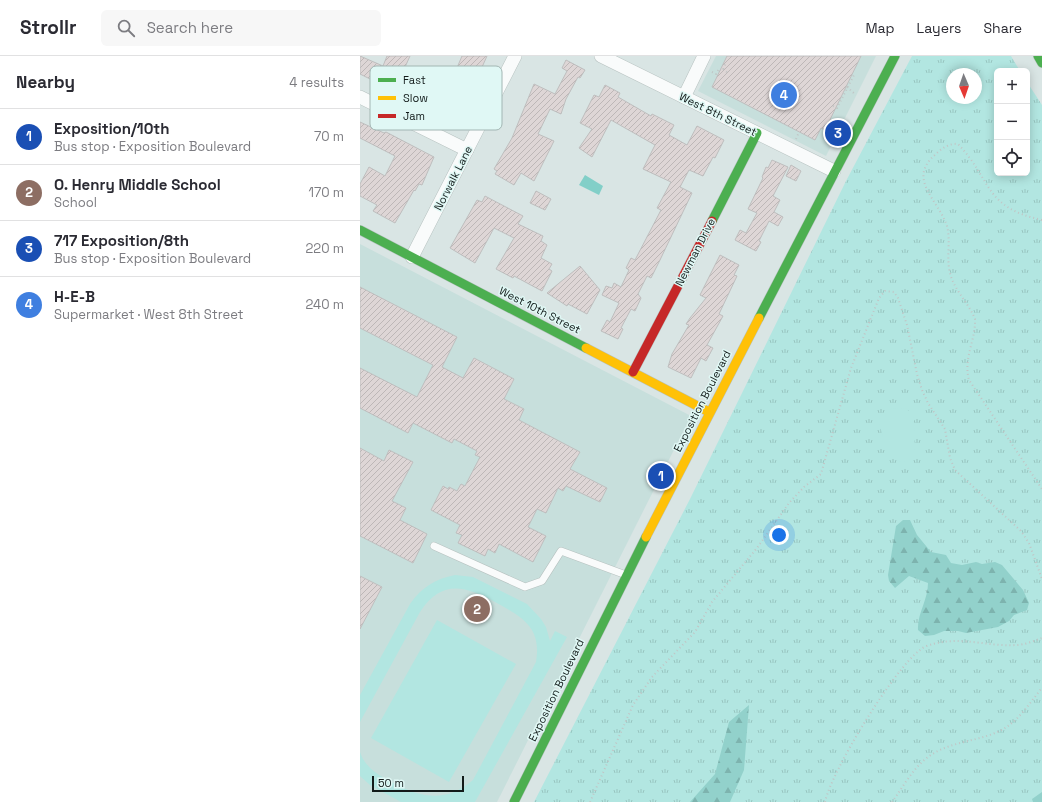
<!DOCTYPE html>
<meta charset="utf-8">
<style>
body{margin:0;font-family:"Space Grotesk",sans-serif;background:#f7f7f7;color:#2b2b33}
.controls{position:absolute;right:12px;top:12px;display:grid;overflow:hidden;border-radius:6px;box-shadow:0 2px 10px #0003}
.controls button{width:36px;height:36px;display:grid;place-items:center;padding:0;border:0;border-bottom:1px solid #e1e1e2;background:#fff;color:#2b2b33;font:20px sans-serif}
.compass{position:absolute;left:586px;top:12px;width:36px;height:36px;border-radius:50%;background:#fff;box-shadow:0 2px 10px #0003;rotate:178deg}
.scale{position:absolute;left:12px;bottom:10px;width:92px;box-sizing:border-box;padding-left:4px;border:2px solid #121b1a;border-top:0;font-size:11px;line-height:14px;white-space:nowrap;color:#121b1a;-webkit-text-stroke:3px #e0f8f5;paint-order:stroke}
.you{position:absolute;left:419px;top:479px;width:14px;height:14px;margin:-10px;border:3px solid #fff;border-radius:50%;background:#1a73e8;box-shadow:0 0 0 6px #1a73e833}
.badge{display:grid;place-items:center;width:26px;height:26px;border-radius:50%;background:#111827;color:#fff;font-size:13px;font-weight:700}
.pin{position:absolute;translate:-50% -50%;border:2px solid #fff;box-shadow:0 1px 4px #0006}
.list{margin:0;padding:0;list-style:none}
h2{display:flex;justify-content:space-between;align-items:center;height:52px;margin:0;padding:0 16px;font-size:17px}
h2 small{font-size:13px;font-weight:400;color:#7c7c81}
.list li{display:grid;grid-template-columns:26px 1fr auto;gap:12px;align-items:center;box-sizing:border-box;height:56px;padding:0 16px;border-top:1px solid #e1e1e2}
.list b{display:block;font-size:15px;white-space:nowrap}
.list p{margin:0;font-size:13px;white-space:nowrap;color:#7c7c81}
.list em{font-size:13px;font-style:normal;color:#7c7c81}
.icon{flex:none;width:22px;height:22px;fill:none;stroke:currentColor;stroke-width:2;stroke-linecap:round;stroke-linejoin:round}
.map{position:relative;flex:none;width:682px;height:746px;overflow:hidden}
header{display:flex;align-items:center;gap:24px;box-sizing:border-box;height:56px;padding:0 20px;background:#fff;border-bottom:1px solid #e1e1e2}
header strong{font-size:19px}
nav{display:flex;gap:22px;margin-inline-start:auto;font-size:14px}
.search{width:280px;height:36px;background:#f7f7f7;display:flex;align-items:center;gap:10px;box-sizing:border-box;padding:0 14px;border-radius:6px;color:#7c7c81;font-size:15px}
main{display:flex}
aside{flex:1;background:#fff}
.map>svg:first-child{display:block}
</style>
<header>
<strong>Strollr</strong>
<div class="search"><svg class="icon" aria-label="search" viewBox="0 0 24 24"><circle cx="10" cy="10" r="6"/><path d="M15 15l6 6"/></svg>Search here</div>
<nav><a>Map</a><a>Layers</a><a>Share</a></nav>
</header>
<main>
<aside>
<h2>Nearby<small>4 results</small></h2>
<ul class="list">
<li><span class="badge" style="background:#1a4fb4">1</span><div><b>Exposition/10th</b><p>Bus stop · Exposition Boulevard</p></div><em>70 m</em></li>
<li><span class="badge" style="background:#8d6e63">2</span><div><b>O. Henry Middle School</b><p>School</p></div><em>170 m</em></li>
<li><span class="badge" style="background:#1a4fb4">3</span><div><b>717 Exposition/8th</b><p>Bus stop · Exposition Boulevard</p></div><em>220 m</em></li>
<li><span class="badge" style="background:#3f7fe0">4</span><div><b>H-E-B</b><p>Supermarket · West 8th Street</p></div><em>240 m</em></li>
</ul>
</aside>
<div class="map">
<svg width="682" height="746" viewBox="0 0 682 746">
<defs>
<pattern id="grass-tufts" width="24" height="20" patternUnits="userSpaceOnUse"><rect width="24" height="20" fill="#b2e6e1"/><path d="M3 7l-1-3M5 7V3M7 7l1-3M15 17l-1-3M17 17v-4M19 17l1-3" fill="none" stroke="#98c5c0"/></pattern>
<pattern id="forest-firs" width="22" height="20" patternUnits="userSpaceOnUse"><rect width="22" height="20" fill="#92d1cb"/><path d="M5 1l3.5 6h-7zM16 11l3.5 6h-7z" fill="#7db3ae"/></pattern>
<pattern id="building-hatch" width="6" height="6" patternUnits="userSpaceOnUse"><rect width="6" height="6" fill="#ded6d6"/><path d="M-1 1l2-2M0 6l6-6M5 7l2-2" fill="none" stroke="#bdb7b7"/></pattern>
</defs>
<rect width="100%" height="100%" fill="#d9e5e4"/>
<g fill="#c7dfdc">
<polygon points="356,0 516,0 466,100 338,35"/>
<polygon points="0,188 331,360 137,746 0,746"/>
</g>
<path fill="url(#grass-tufts)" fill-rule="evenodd" d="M552 0H651L660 15H637V117H667V26L682 49V746H174L330 443 486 125ZM592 18H616V42H592Z"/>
<g fill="url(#forest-firs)">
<path d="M543 464H550L557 479 571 496 586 499 591 507 602 509 616 506 622 508 635 506 642 509 663 534 669 547 667 554 654 559 649 565 638 571 606 577 598 575H584L574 579 565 580 558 574C557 558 568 544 568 527L549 520 535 532 529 525 528 519 536 470Z"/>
<polygon points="389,649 384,714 370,746 330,746 355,718 369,666"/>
<polygon points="682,736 682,746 673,746 672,743"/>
</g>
<g fill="#b2e6e1">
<path d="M606 2 613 6V17L592 18V34C590 21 591 5 606 2Z"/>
<path d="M594 42H612L615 51 612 56C602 58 597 49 594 42Z"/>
<path d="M535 352 547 353 554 362 555 399 547 406C541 406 536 405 532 401 527 396 518 370 520 362 522 356 529 353 535 352Z"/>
<path d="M95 519 113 521 167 548 181 563 186 571 190 585 195 575 207 581 115 746H41L10 729 0 720V696C5 712 19 719 33 727 63 743 88 746 113 724L176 606C182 571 162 561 135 546 105 530 82 523 60 556L0 666V639L50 548C62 531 75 523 95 519Z"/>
<polygon points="77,564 156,608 89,726 11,682"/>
</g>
<polygon fill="#82cfc8" points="225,119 243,130 239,139 219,129"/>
<g fill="url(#building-hatch)" stroke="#bebebe">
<polygon points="0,0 23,10 27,0 50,0 41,20 45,30 32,35 24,14 18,27 0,18"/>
<polygon points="102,0 127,0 114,29 111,34 109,33 98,53 100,54 94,64 78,55 94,27 91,26"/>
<polygon points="367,0 501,0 465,74 461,72 455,84 352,31"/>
<polygon points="206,4 225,14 220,22 218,21 206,43 201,58 190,53 178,78 194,85 174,125 161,117 154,129 135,118 137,115 134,113 152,82 174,28 195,38 207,15 202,12"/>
<polygon points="245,29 260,37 258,41 291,60 292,58 314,69 309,79 327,89 337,70 364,84 355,102 353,101 343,120 329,114 320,131 332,137 300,204 291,222 287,220 278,238 281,242 275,255 271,253 261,272 263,273 258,283 241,275 247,264 250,266 259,247 242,239 246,230 252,232 254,227 261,231 269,214 266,212 271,202 275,204 301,154 297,152 311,126 283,113 295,89 251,64 232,101 219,92 232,73 220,67 234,39 239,41"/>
<polygon points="0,66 24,77 26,76 74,101 62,129 59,128 55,135 54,134 35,167 13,155 17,149 0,140 0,128 9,111 25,120 35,100 0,82"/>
<polygon points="412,104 428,111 413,140 420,144 414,156 423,161 418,170 409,165 399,185 401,186 396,195 375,184 380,174 386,177 397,157 388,153 403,122 402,121 406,111 408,112"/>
<polygon points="431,109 441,115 436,125 426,120"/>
<polygon points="176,135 191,143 185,154 170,147"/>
<polygon points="125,140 163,160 158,168 183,180 181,185 187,189 181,202 192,208 189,213 192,215 182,235 154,220 153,222 136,213 154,182 134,172 115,207 90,192 117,144 122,146"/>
<polygon points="360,199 379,209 374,219 377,220 359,258 363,260 347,289 353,292 346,305 341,302 331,322 308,311 312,298 329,269 326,268 330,262 346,242 340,239"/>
<polygon points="220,210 240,234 227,258 208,248 207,250 187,237"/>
<polygon points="0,231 97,281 82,311 103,322 114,302 154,323 144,343 164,353 159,364 220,396 210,413 247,432 240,446 206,430 203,435 198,432 186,457 177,453 168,471 186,480 173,506 139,488 135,497 128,493 125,500 98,487 102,479 96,477 100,469 71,454 83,430 88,433 89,431 97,435 101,428 105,430 120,401 115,399 117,395 94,383 92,387 53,367 48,377 0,352 0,312 57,341 73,309 0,272"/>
<polygon points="0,392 24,405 29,394 53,406 32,445 46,452 40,464 67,478 53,507 0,480"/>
<polygon points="0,520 22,531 0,573"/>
</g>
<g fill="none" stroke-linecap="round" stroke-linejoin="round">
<defs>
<polyline id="lane" points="74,490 165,531 182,525 201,495 266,519"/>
<g id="street">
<polyline points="241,0 474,115"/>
<polyline points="0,41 107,94"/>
<polyline points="324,41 344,0"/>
<polyline points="52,201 155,0"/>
</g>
<g id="fast">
<polyline points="678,0 682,7"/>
<polyline points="352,165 397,77"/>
<polyline points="0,174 226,292"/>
<polyline points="399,262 535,0"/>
<polyline points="154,746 286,481"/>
</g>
<g id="slow">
<polyline points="226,292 349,356"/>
<polyline points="286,481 399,262"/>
</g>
<polyline id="jam" points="273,316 352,165"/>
</defs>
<use href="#lane" stroke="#b7c2c0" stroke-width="8"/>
<use href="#street" stroke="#b7c2c0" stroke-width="14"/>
<use href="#fast" stroke="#b7c2c0" stroke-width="10"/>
<use href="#slow" stroke="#b7c2c0" stroke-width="10"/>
<use href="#jam" stroke="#b7c2c0" stroke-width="10"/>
<g stroke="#c1c5c5" stroke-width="2" stroke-dasharray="1 3" stroke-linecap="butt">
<polyline points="363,13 366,7"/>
<polyline points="352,16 356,18 359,13 361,14"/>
<polyline points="487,31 496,39"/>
<polyline points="473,50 477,52 494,19 492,18"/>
<polyline points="436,83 439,76"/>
<path d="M682 164C623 151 633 125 598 88 590 87 582 92 576 98 546 123 578 143 587 170 591 185 586 202 590 217 594 234 608 246 615 263 616 284 603 302 609 324L682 433"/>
<polyline points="230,746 273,649 292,621 335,576 352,546 397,492 429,447 444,431 461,418 491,312 519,242 525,235 534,236 538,242 547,269 557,318 562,334 568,347 585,373 590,402 595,414 661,475 669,487 682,523"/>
<path d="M465 746C472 714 534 613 560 594 563 591 569 589 573 588 603 580 628 591 656 589 664 589 674 585 682 582"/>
<path d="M532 746C543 731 553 712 568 701 591 684 622 686 645 672 660 663 671 645 682 632"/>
</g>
<use href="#lane" stroke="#f9fbfb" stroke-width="7"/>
<use href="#street" stroke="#f9fbfb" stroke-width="13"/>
<use href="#fast" stroke="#4caf50" stroke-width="9"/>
<use href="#slow" stroke="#ffc107" stroke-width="9"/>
<use href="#jam" stroke="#c62828" stroke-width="9"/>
<polyline stroke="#c1c5c5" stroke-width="2" stroke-dasharray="1 3" stroke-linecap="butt" points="363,13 368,17"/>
</g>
<g text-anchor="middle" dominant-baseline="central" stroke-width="3" stroke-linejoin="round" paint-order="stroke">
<g font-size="11" fill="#121b1a" stroke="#e0f8f5">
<text transform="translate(358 58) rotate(26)">West 8th Street</text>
<text transform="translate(93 122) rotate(-63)">Norwalk Lane</text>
<text transform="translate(335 196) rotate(-63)">Newman Drive</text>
<text transform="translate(180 254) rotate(27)">West 10th Street</text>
<text transform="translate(342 345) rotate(-63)">Exposition Boulevard</text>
<text transform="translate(196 634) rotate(-64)">Exposition Boulevard</text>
</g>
</g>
<rect x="10" y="10" width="132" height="64" rx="6" fill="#e0f8f5" stroke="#a2b6b3" stroke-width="1"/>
<rect x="18" y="22" width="18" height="4" fill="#4caf50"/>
<rect x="18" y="40" width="18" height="4" fill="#ffc107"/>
<rect x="18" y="58" width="18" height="4" fill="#c62828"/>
<g font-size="11" fill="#121b1a">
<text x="43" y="28">Fast</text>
<text x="43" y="46">Slow</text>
<text x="43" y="64">Jam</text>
</g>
</svg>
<div class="controls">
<button>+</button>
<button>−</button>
<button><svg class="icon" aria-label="locate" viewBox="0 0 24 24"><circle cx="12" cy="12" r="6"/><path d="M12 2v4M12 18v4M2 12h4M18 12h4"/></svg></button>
</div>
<svg class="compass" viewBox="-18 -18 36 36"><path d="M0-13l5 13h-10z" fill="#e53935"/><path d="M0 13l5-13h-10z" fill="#7c7c81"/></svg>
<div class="scale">50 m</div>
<div class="you"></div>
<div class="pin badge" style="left:301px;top:420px;background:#1a4fb4">1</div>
<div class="pin badge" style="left:117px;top:553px;background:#8d6e63">2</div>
<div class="pin badge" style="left:478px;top:77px;background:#1a4fb4">3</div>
<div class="pin badge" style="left:424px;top:39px;background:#3f7fe0">4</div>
</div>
</main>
